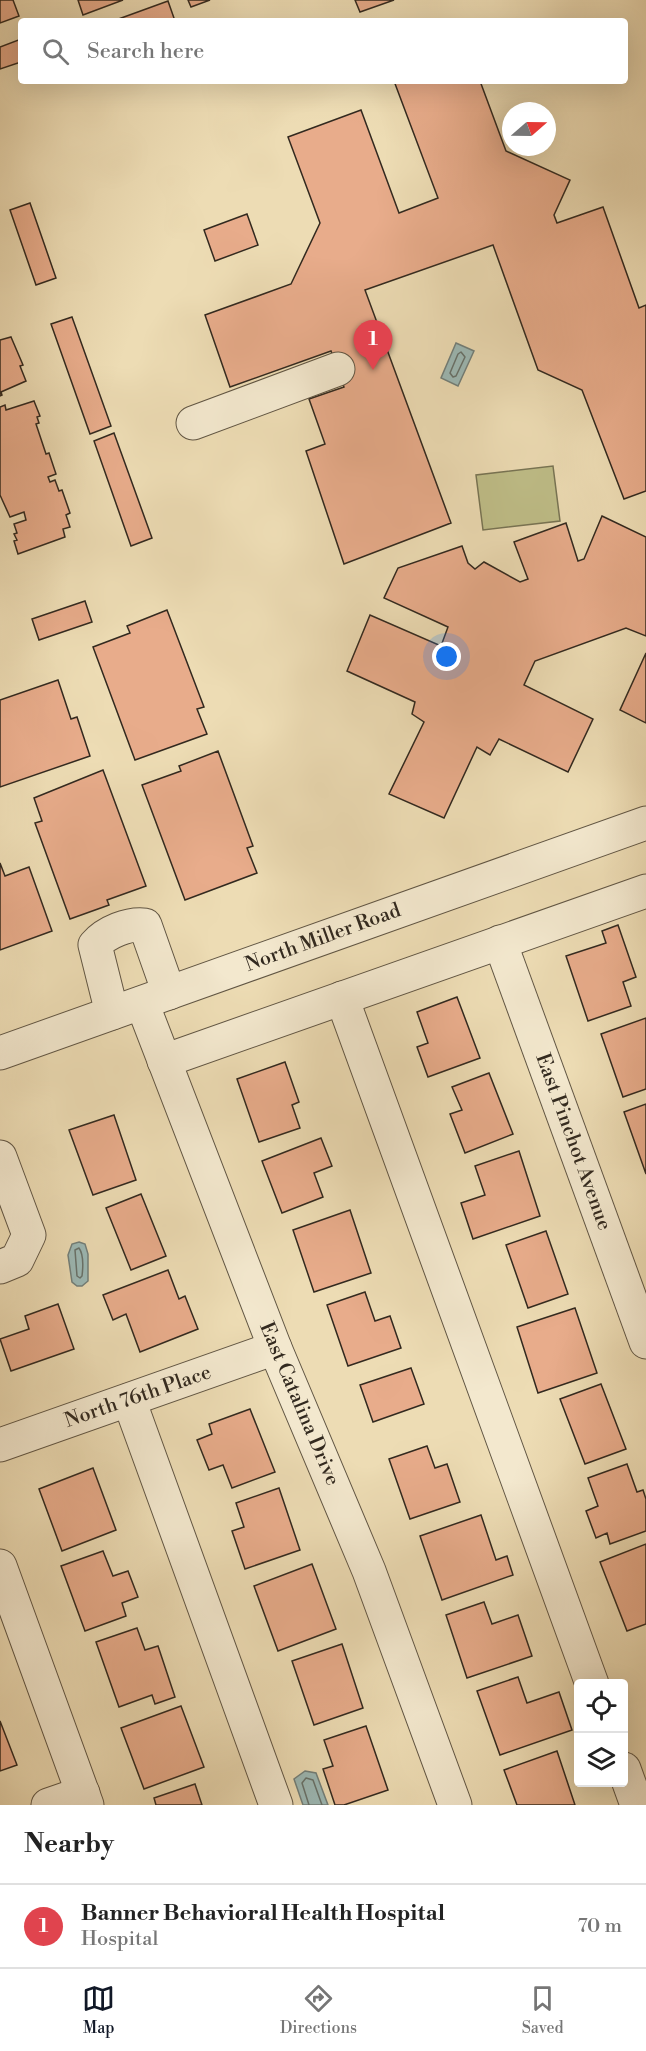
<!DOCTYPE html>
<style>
body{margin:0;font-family:"Libre Bodoni",serif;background:#f2f2f2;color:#222}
.controls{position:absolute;right:18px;bottom:18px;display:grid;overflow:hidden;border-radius:6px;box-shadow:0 6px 24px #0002}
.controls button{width:54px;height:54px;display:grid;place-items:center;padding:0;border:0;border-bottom:2px solid #e0e0e0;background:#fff;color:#222;font:30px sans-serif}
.compass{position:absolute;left:502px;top:102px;width:54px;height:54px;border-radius:50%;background:#fff;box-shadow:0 6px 24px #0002;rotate:70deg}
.you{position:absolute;left:447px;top:657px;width:21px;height:21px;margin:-15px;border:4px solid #fff;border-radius:50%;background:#1a73e8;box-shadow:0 0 0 9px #1a73e833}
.badge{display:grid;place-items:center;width:39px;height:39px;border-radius:50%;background:#111827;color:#fff;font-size:20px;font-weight:700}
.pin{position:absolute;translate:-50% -50px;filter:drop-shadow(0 2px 3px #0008)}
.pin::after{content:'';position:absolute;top:32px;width:21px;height:18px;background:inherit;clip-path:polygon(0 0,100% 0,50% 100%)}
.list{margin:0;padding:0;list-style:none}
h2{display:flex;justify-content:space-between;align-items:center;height:78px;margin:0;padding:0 24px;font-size:26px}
h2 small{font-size:20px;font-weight:400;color:#767676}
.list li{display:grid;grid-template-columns:39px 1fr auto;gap:18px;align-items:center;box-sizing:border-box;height:84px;padding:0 24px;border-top:2px solid #e0e0e0}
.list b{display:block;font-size:22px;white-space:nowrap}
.list p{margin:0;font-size:20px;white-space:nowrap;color:#767676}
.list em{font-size:20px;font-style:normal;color:#767676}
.icon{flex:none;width:33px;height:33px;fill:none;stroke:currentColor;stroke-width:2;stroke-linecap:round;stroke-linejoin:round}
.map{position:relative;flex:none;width:646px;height:1805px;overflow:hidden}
.search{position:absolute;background:#fff;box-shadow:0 6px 24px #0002;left:18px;right:18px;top:18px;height:66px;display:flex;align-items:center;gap:15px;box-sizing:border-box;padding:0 21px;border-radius:6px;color:#767676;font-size:22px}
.sheet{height:162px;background:#fff}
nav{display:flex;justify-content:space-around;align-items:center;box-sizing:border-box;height:84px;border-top:2px solid #e0e0e0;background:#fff;font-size:16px;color:#767676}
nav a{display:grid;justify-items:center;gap:3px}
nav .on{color:#111827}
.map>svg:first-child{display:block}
</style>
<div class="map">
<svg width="646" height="1805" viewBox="0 0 646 1805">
<rect width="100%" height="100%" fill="#eddcb4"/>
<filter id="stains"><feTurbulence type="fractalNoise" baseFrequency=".00333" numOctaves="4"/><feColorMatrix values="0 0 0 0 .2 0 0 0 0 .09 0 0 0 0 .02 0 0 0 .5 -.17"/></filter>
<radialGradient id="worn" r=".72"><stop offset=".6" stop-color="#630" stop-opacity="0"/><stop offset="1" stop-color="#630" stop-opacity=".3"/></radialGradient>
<polygon fill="#bfbe88" stroke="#787454" stroke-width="1.5" points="553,466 560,521 483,530 476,475"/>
<g fill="#9cb9b6" stroke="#727f7a" stroke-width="1.5">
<polygon points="456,343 474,351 458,386 441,378"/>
<polygon points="79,1242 85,1244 88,1254 88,1281 82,1286 77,1286 72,1282 68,1255 72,1244"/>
<polygon points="305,1771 316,1773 328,1805 303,1805 294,1779"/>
</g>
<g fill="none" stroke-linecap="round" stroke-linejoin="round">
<g stroke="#67716a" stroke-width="1.5">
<polygon points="461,352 465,357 456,376 453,377 450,373 458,354"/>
<path d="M79 1248C84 1255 83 1268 82 1276L80 1278 77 1276 75 1250Z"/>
<polyline points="309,1805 302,1783 306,1778 313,1780 322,1805"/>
</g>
</g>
<g fill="#e8ac8b" stroke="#32291f" stroke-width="1.5">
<polygon points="0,0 13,0 19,16 0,23"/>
<polygon points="78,0 123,0 83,15"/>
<polygon points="188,0 210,0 191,7"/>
<polygon points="355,0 394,0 360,12"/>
<polygon points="168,1 175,21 113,21"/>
<polygon points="21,39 21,62 0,69 0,47"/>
<polygon points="394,81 480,81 506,151 570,180 554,215 557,223 603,207 639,308 646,305 646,491 624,499 582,390 538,370 493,245 365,290 451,523 344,564 306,451 325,444 309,399 344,387 331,351 230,387 205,315 291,284 320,223 288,137 361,110 399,213 438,198"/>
<polygon points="30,203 56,278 36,285 10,210"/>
<polygon points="247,214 258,245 215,261 204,230"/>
<polygon points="72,317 111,426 90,434 51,324"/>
<polygon points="11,337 23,365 20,366 26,381 1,392 2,395 0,396 0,340"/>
<polygon points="34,401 40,416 37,417 39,423 36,424 46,454 49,453 56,474 48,477 50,482 55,480 59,491 62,490 70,513 66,515 70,527 63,529 65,537 18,554 14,541 17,540 14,534 17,533 14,524 26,520 24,512 10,517 0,495 0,407 5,405 6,410"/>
<polygon points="114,433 152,538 131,546 94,441"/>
<polygon points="602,516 646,537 646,636 626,628 535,661 524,685 593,719 568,772 499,739 490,755 477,747 444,818 389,794 424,722 412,714 415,702 347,671 370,615 441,646 448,627 384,598 398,568 462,546 468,563 475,569 484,562 520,582 528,579 514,542 566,523 578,561 584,559"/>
<polygon points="85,601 92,622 39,640 32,619"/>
<polygon points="167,610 204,707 197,709 207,734 135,760 93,647 130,633 127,626"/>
<polygon points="646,653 646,723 620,710"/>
<polygon points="58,680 71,719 77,717 90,756 0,787 0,700"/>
<polygon points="218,751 253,846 247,848 257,873 185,900 142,785 181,771 179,766"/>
<polygon points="103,770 146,886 107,900 109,905 70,919 35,823 42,821 34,798"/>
<polygon points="0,863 5,876 29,867 52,931 0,950"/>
<polygon points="618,925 636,977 623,982 631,1006 588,1021 566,956 606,943 602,931"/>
<polygon points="457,997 480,1058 428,1077 417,1047 428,1043 417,1012"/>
<polygon points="646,1018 646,1089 623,1097 601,1034"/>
<polygon points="285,1062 299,1102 292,1105 300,1128 259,1142 237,1079"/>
<polygon points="489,1073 513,1134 465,1153 450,1114 462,1110 452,1087"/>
<polygon points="646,1104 646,1174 624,1112"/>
<polygon points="114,1115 136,1180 93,1195 69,1130"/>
<polygon points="321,1138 332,1166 314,1173 323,1197 282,1213 262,1161"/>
<polygon points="519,1151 540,1216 473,1239 461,1203 485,1195 475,1166"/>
<polygon points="141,1194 166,1256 131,1270 106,1208"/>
<polygon points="350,1210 371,1273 314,1292 293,1230"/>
<polygon points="546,1231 568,1294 528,1308 506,1245"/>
<polygon points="168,1270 179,1299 185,1296 198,1329 140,1352 126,1314 113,1320 103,1295"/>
<polygon points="365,1292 375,1321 390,1316 401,1348 348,1366 327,1305"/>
<polygon points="58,1304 74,1349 11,1371 0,1339 29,1329 25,1316"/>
<polygon points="575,1308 597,1373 538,1393 517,1327"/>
<polygon points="411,1368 424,1404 373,1422 360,1385"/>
<polygon points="601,1384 626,1449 585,1464 560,1399"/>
<polygon points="250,1409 275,1472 232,1488 223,1465 209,1470 197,1440 212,1434 209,1424"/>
<polygon points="427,1446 435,1468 447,1464 460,1502 410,1519 389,1459"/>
<polygon points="627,1464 637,1492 643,1490 646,1499 646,1531 610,1544 607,1533 596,1538 586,1511 598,1506 588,1478"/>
<polygon points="93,1468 116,1530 62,1551 39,1489"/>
<polygon points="279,1488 300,1550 245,1569 232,1531 244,1527 236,1503"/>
<polygon points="481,1515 496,1560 507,1556 513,1575 442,1600 420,1536"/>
<polygon points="646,1544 646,1624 627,1631 600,1562"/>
<polygon points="103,1551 113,1576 128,1571 138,1597 122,1603 126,1616 85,1631 61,1566"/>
<polygon points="312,1564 336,1629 278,1651 254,1586"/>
<polygon points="484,1602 492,1624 518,1615 532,1656 467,1678 446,1615"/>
<polygon points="137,1628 145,1650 158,1646 175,1697 155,1704 152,1695 119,1707 96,1642"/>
<polygon points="342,1644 363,1708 314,1725 292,1661"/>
<polygon points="518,1677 527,1703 559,1692 572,1730 500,1755 477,1691"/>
<polygon points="181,1706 204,1767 144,1789 121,1728"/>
<polygon points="0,1721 17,1765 0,1771"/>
<polygon points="366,1726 388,1790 344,1805 335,1805 323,1769 333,1766 324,1740"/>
<polygon points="557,1751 575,1805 517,1805 504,1770"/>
<polygon points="195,1784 202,1805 156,1805 154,1798"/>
</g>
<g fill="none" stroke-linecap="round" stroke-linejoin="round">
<defs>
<g id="minor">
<polyline points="193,423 338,369"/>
<polyline points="500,942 646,1342"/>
<polyline points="342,998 592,1684"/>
<polyline points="142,1003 275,1348 369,1571 455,1805"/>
<path d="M112 1013 95 945C106 932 129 923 145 925L169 993"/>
<polyline points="0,1053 646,823"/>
<polyline points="164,1061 646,891"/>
<polyline points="0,1157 29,1235 17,1260 0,1267"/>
<polyline points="129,1400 276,1805"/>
<polyline points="0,1445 275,1348"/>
<polyline points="0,1566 87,1805"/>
<polyline points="624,1769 637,1805"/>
<polyline points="48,1805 83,1793"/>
</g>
</defs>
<use href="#minor" stroke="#615644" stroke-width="35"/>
<use href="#minor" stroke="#f3e8ce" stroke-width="33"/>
</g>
<g text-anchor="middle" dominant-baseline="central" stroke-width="6" stroke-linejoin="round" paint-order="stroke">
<g font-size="20" fill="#32291f" stroke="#f3e8ce">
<text transform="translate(323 938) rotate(-20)">North Miller Road</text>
<text transform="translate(573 1142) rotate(70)">East Pinchot Avenue</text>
<text transform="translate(138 1397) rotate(-19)">North 76th Place</text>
<text transform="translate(299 1404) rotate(67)">East Catalina Drive</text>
</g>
</g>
<rect width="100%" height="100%" filter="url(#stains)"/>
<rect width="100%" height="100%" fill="url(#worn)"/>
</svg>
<div class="controls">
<button><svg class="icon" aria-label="locate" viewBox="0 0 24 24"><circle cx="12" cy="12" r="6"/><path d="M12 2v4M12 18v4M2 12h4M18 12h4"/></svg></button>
<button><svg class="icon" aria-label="layers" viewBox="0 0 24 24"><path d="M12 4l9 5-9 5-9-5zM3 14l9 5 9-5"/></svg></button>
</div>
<svg class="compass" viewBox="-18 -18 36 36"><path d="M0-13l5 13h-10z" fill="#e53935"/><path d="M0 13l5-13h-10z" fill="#767676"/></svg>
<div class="you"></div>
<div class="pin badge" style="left:373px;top:370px;background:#e0444e">1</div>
<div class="search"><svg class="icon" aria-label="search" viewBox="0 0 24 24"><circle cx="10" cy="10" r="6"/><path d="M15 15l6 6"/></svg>Search here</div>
</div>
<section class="sheet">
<h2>Nearby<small></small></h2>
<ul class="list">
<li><span class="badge" style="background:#e0444e">1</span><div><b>Banner Behavioral Health Hospital</b><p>Hospital</p></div><em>70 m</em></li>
</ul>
</section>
<nav>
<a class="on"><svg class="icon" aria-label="map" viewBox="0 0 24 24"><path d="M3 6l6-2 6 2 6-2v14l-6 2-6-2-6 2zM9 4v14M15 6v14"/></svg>Map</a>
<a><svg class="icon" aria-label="directions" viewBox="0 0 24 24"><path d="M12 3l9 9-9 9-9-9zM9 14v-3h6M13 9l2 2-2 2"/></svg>Directions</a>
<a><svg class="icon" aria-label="saved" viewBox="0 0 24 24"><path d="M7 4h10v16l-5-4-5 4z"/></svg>Saved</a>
</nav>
